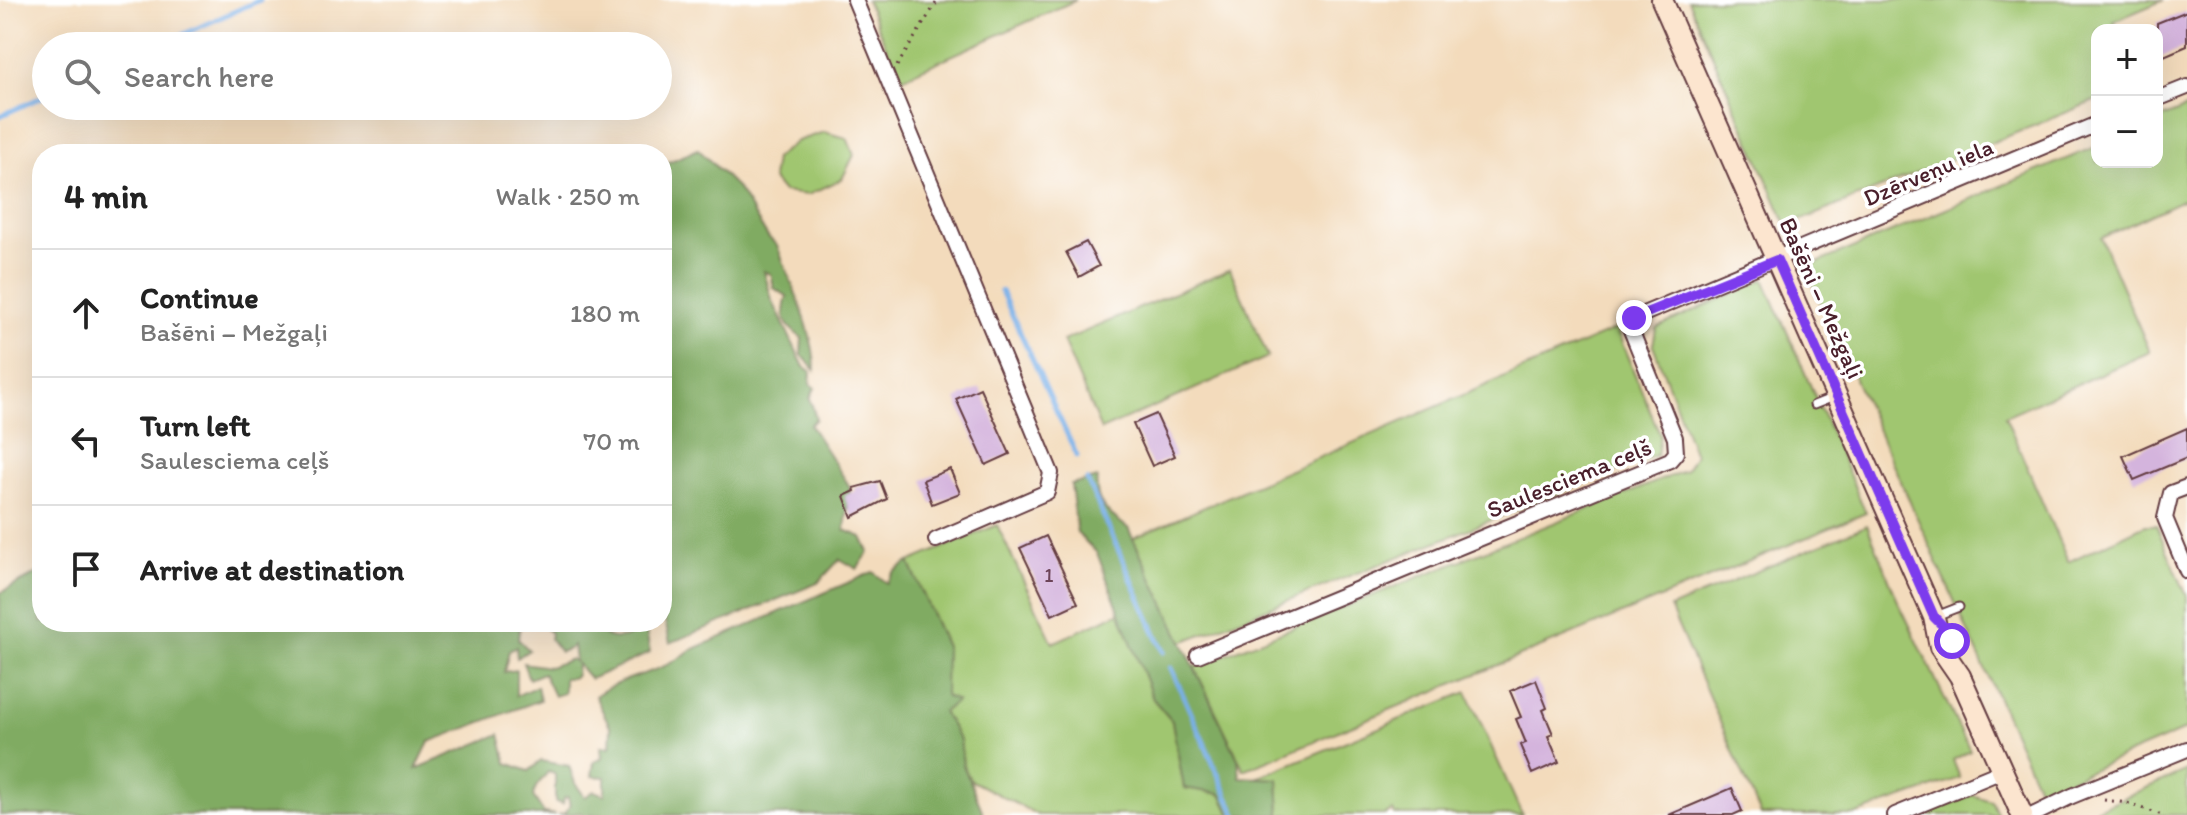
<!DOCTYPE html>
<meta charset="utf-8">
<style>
body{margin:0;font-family:Itim,sans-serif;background:#f6f6f6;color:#222}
.controls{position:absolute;right:24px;top:24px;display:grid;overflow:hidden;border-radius:16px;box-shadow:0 8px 32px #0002}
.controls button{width:72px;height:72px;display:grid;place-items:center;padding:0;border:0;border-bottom:2px solid #e0e0e0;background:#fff;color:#222;font:40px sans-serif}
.stop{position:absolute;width:24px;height:24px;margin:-18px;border:6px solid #7c3aed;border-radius:50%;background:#fff}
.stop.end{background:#7c3aed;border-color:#fff;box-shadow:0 2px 8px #0008}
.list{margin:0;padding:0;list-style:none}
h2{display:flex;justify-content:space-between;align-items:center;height:104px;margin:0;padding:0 32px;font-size:34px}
h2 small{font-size:26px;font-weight:400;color:#767676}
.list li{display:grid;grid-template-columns:52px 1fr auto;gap:24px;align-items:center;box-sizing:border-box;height:128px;padding:0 32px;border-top:2px solid #e0e0e0}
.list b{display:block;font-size:30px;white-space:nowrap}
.list p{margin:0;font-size:26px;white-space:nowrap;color:#767676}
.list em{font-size:26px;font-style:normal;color:#767676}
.icon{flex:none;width:44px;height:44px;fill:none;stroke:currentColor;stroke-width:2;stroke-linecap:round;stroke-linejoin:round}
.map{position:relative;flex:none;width:2187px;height:815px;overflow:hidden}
.search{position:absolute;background:#fff;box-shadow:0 8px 32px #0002;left:32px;top:32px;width:640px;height:88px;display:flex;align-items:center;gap:20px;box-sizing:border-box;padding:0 28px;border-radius:44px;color:#767676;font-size:30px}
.panel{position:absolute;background:#fff;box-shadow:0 8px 32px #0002;left:32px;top:144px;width:640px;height:488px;border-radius:32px}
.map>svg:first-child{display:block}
</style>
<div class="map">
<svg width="2187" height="815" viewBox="0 0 2187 815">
<rect width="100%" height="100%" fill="#fff"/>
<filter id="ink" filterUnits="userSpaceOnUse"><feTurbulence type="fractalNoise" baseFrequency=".0125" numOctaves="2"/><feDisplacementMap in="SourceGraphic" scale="16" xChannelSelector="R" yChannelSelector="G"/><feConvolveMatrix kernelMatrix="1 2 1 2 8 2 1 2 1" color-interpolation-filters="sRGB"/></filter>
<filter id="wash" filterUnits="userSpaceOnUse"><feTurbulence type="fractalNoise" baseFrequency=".006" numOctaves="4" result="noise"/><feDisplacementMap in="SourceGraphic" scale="32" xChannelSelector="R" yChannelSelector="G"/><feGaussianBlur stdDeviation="1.8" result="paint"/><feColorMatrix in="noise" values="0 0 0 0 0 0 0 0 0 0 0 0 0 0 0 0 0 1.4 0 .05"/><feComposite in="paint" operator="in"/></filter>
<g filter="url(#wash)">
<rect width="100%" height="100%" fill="#f3dbbc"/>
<g fill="#a0c670" stroke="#75724e" stroke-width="2">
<polygon points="866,0 1076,0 900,79"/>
<polygon points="1688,0 2164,0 2114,21 2118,30 2097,30 2097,100 1787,226"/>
<polygon points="2187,108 2187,174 2184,176 2187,198 2101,238 2150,352 2005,416 2068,562 2145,525 2156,525 2187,596 2187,729 2040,792 1805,268 2097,146 2097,162 2157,162 2157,120"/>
<polygon points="824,132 847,138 854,155 842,179 808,195 783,192 772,179 775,158 797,141"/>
<polygon points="1230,269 1268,357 1101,430 1063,341"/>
<polygon points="1764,279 1866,513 1244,770 1194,667 1686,470 1695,455 1653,345 1656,328"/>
<polygon points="1616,329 1660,435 1657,455 1182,642 1133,538"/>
<polygon points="997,525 1053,643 1120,612 1153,699 1172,721 1184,788 1221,794 1231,815 1038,815 970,780 963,765 960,740 943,712 946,647 909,562"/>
<polygon points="1867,525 1897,599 1970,751 1953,760 1960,778 1854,815 1761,815 1670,608"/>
<polygon points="1467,692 1522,815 1395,815 1393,811 1385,815 1280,815 1278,779 1256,778"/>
<polygon points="2187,770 2187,815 2084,815"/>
<polygon points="1972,795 1991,801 1998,815 1924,815"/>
</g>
<g fill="#80ab62" stroke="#656546" stroke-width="2">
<path d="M698 149 738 189 768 237 777 245C790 282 815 332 815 370L801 354 802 338C783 325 781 317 787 296L774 288 771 274 764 271 772 300 804 367 811 371 810 384 815 388 810 398 816 419 810 425 850 487 845 530 862 537 869 552 857 569 840 559 818 583 670 643 662 608V165Z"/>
<path d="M1097 478C1094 505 1108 513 1128 528L1238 759 1240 777 1278 779 1280 815H1231L1221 794 1184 788 1172 721 1153 699 1097 553 1077 533 1071 485Z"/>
<path d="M909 562 946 647 945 696 957 701 943 712 960 740 963 765 984 815H585L582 813 558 815 565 813 570 806 568 797 564 798 563 804 555 802V774L548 772 536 787 533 796 544 813 555 815H0V593L42 571V622H488L490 625 520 626 518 639 529 650 517 658 516 647 509 651 504 672 516 670V696L537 686 540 700 429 742 416 769 500 734 507 763 529 771 541 761 569 766 575 783 585 797 594 791 605 795V777L592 776 594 762 602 758 601 746 610 747 611 728 595 696C623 675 662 674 689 651L873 572 887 583 894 572Z"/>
<path d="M552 622H587C611 644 617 640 646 630L650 653 590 679 577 664 576 675 572 678H564V693L554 696 543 673 529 679 523 663 549 667 571 659 575 662 573 645 569 649 560 652 550 639 551 633 546 629Z"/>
</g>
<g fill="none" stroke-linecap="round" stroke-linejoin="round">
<g stroke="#79b0e8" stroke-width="5">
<polyline points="157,46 260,0"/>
<polyline points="0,116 46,95"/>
<polyline points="1001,291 1077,456"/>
<polyline points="1087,480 1164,652"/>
<polyline points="1171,668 1236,815"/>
</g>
</g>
<g id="blocks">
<g fill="#d4b4dd">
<polygon points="2187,11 2187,46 2157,59 2157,23"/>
<polygon points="1086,242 1099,266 1079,277 1066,252"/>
<polygon points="980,388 1010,454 986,465 956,399"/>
<polygon points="1156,414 1175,456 1152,466 1133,424"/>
<polygon points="2187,428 2187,458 2134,480 2123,456"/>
<polygon points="950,469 960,493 932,504 923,480"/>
<polygon points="880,481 887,499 852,517 844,496 855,491 854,488"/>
<polygon points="1046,536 1078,603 1052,615 1020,548"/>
<polygon points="1536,680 1547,708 1543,710 1553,734 1548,736 1559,762 1532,774 1520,745 1526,743 1516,719 1521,717 1510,691"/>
<polygon points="1732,788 1742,811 1733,815 1669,815"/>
</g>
</g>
</g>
<g filter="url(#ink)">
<use href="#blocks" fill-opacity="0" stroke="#633b41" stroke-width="2"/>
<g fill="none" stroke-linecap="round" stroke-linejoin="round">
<defs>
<g id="lane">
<polyline points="1814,405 1834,397"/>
<polyline points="1936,616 1959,607"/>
</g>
<g id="street">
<polyline points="855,0 1051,473 1047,492 936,540"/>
<polyline points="2157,99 2187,87"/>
<polyline points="2187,487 2171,493 2165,518 2187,571"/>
<polyline points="1198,655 1670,460 1676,453 1675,438 1629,325 1634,318 2097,124"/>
<polyline points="1895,815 2002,771"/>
<polyline points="2033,815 2072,796 2187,749"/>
</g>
<polyline id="secondary" points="1662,0 1934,617 1940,647 1960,676 2022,815"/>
</defs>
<use href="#lane" stroke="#633b41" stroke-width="11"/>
<use href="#street" stroke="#633b41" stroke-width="18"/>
<use href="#secondary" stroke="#633b41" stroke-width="24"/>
<g stroke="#633b41" stroke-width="3" stroke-dasharray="2 6" stroke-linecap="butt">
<polyline points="897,66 938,0"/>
<polyline points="2104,800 2127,803 2162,815"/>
</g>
<use href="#lane" stroke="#fff" stroke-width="7"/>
<use href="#street" stroke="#fff" stroke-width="14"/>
<use href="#secondary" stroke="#fce5cf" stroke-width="20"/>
</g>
</g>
<g fill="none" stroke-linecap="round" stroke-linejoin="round" filter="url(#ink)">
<polyline stroke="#7c3aed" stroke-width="10" points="1634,318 1777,260 1934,617 1945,628 1952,641"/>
</g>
<g text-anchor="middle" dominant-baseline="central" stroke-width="7" stroke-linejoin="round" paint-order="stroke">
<g font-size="20" fill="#6c4458">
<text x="1049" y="575">1</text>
</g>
<g font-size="24" fill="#4a1f2b" stroke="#fff">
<text transform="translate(1928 172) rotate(-23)">Dzērveņu iela</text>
<text transform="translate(1822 298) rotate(66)">Bašēni – Mežgaļi</text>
<text transform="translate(1569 478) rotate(-22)">Saulesciema ceļš</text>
</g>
</g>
</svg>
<div class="controls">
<button>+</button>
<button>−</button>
</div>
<div class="stop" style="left:1952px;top:641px"></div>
<div class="stop end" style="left:1634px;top:318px"></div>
<div class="search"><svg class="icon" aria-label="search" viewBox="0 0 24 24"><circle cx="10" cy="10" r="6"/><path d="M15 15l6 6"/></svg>Search here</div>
<section class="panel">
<h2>4 min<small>Walk · 250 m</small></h2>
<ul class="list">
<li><svg class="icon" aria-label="ahead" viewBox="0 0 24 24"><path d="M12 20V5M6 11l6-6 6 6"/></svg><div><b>Continue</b><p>Bašēni – Mežgaļi</p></div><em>180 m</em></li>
<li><svg class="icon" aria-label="left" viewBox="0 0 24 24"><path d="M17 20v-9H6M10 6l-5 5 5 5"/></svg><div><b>Turn left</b><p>Saulesciema ceļš</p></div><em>70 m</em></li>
<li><svg class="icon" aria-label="arrive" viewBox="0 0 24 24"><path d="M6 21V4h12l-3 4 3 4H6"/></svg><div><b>Arrive at destination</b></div></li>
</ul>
</section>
</div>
